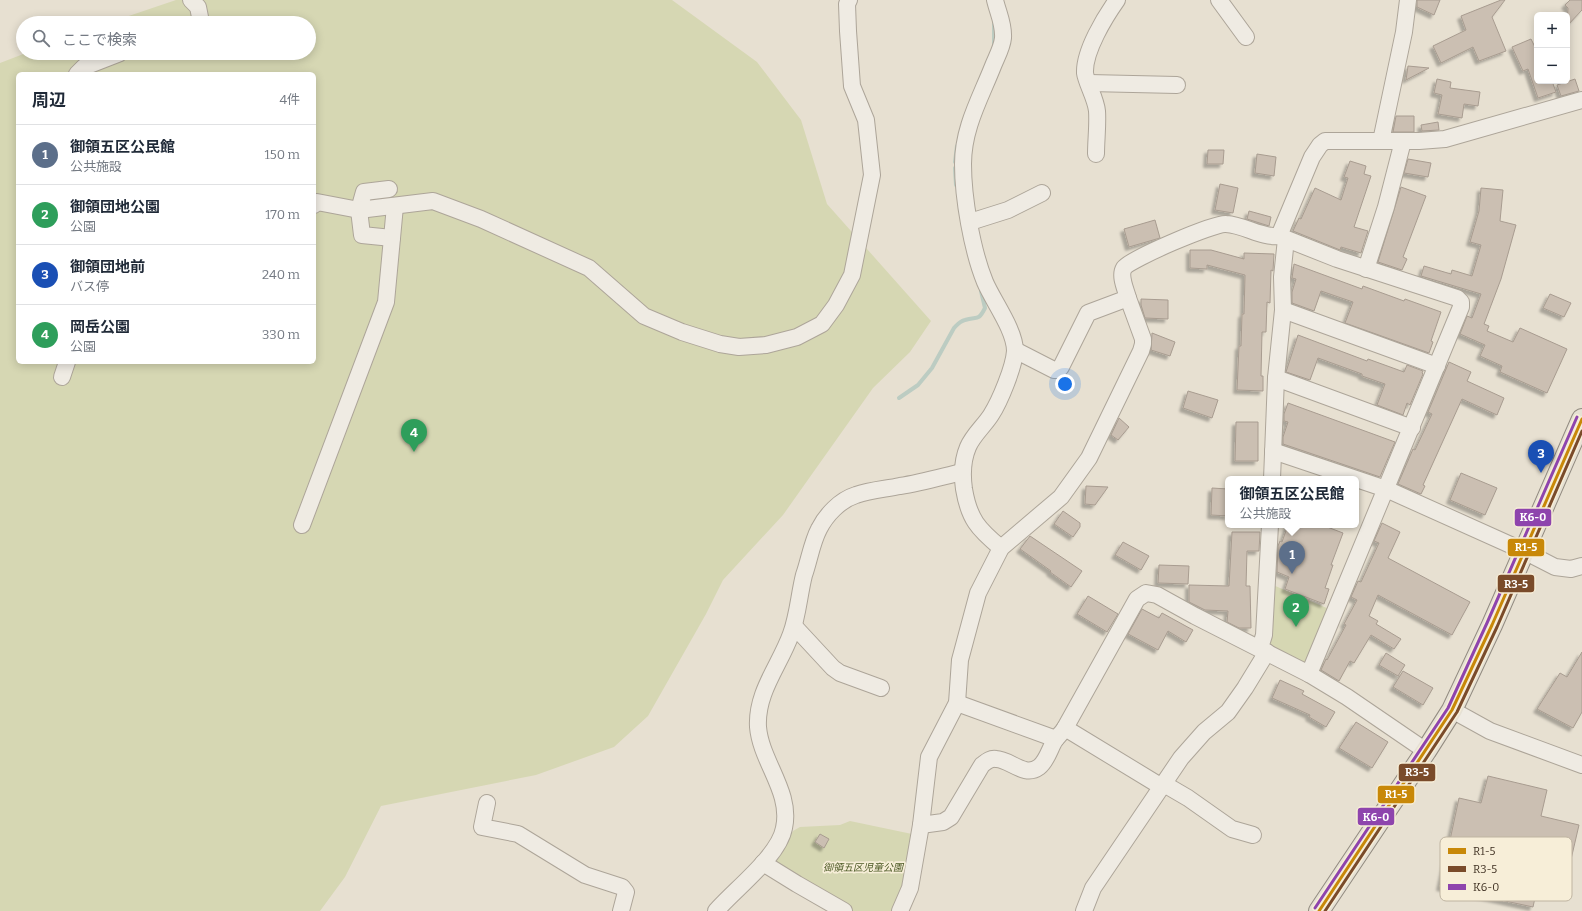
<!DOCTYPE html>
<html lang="ja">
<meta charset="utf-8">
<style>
body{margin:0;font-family:Bitter,"Noto Sans JP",serif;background:#f2f2f3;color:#1f2937}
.controls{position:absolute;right:12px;top:12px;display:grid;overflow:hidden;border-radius:6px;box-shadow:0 2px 10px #0003}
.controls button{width:36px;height:36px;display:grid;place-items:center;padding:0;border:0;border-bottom:1px solid #e0e1e3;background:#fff;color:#1f2937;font:20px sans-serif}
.you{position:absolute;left:1065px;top:384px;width:14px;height:14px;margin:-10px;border:3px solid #fff;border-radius:50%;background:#1a73e8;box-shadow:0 0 0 6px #1a73e833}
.badge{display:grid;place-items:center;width:26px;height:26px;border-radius:50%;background:#786c5e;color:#fff;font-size:13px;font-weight:700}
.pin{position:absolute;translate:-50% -33px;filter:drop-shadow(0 1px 2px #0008)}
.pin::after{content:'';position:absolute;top:21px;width:14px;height:12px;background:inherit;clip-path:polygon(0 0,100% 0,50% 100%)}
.popup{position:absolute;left:1225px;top:476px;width:134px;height:52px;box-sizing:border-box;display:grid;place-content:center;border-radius:6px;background:#fff;filter:drop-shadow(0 1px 3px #0005);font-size:13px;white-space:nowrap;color:#747a83}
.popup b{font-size:15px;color:#1f2937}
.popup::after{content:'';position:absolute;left:50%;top:100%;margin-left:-8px;border:8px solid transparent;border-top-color:#fff}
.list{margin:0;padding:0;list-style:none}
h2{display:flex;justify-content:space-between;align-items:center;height:52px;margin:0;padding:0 16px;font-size:17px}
h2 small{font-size:13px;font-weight:400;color:#747a83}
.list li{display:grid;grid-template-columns:26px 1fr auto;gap:12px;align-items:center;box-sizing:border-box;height:60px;padding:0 16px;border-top:1px solid #e0e1e3}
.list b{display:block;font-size:15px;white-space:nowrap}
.list p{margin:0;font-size:13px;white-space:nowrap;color:#747a83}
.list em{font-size:13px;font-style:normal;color:#747a83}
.icon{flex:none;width:22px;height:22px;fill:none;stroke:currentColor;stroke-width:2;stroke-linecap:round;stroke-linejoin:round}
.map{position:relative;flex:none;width:1582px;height:911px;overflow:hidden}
.search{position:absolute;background:#fff;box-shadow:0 2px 10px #0003;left:16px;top:16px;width:300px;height:44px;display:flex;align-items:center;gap:10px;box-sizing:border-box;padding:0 14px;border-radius:22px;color:#747a83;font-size:15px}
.panel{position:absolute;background:#fff;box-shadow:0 2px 10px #0003;left:16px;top:72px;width:300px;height:292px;border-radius:6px}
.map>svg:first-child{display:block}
</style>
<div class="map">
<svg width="1582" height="911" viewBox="0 0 1582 911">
<defs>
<filter id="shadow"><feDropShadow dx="-3.5" dy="3.5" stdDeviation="1" flood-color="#0004"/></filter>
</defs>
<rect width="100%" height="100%" fill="#e7e0d1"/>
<g fill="#d6d7b3" fill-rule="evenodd">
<path d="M176 0H672L757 62 801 120 827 204 931 321 910 352 873 388 783 515 723 580 706 614 648 716 614 747 536 775 381 806 345 877 320 911H0V63L26 53H309V23H108ZM18 74H314V362H18Z"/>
<polygon points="1273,585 1329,609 1307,666 1267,645"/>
<polygon points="850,821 912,834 907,881 895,911 853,911 833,900 773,862 782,852 793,831 800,827 840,825"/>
</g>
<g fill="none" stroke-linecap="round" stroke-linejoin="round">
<g stroke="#bcccc2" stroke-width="4">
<polyline points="994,45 994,24"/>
<polyline points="955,162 957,146"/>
<polyline points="955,168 956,185"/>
<path d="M899 398 918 385 932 368 954 328C957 325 960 321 965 320 977 316 978 322 985 308L981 291"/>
</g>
</g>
<g fill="#cbbfb2" stroke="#a89c90" filter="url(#shadow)">
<polygon points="1417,0 1440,0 1434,15 1417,7"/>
<polygon points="1501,0 1505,0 1492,17 1506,51 1479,61 1473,47 1441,63 1433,46 1466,30 1461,16"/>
<polygon points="1570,0 1582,0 1582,10 1567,26 1568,8 1565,5"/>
<polygon points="1531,39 1537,51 1537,81 1552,81 1556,92 1538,98 1528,69 1523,71 1512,47"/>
<polygon points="1408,66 1429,68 1406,80"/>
<polygon points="1437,79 1451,82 1450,88 1480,92 1478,106 1464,104 1462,118 1438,114 1442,95 1434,93"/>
<polygon points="1575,79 1579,91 1561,96 1557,85"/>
<polygon points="1396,116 1414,116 1414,132 1393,132"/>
<polygon points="1438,122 1439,130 1422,131 1421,125"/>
<polygon points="1208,150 1224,150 1223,164 1207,164"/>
<polygon points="1257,154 1276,157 1274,176 1255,173"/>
<polygon points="1408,159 1431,163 1428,177 1404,173"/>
<polygon points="1350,161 1366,166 1364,174 1371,176 1354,227 1368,231 1361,253 1341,247 1340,250 1293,231 1299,218 1301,219 1315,188 1341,200 1348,178 1344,177"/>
<polygon points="1220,184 1238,188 1233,213 1215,210"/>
<polygon points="1401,187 1426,196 1403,257 1407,259 1402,270 1378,262"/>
<polygon points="1481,188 1503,190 1500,221 1516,225 1501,279 1484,324 1489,326 1487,331 1513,342 1520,328 1567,349 1547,393 1500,372 1502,366 1480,356 1485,345 1460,334 1467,316 1472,318 1481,294 1421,276 1424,266 1451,274 1452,270 1472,276 1481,245 1470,242 1479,211"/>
<polygon points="1249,211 1271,217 1269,226 1247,219"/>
<polygon points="1155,220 1160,238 1129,247 1124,229"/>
<polygon points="1190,250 1211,250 1244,259 1244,253 1274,254 1273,271 1271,270 1270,303 1267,302 1266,332 1262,332 1261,376 1263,376 1263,391 1237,390 1239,346 1241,346 1242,314 1244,314 1245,275 1207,265 1207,269 1190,268"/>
<polygon points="1294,264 1362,289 1363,286 1404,301 1405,299 1441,312 1431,341 1433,342 1429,353 1345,323 1353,302 1321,291 1314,311 1292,303 1292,292 1296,279 1292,278"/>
<polygon points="1550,294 1571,303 1564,317 1543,308"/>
<polygon points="1141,299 1168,300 1168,319 1145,318 1141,305"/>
<polygon points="1152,333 1175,342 1170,356 1151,350"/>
<polygon points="1298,335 1367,361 1368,359 1404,372 1407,365 1423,371 1422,373 1423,374 1410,405 1407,403 1403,415 1377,405 1385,384 1362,376 1362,374 1318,358 1310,380 1286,372"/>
<polygon points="1449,362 1471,372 1467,381 1504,398 1497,415 1462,399 1423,485 1425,486 1421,494 1398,484 1413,449 1415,450 1432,414 1428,412"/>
<polygon points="1188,391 1218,400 1212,418 1183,408"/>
<polygon points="1288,403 1395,442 1380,477 1283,444 1283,437 1288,422 1284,421 1284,414"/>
<polygon points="1119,418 1129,427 1118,440 1111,435"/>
<polygon points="1236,422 1258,422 1258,461 1235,461"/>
<polygon points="1461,473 1497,488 1485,515 1450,500"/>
<polygon points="1086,486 1108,487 1095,505 1085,504"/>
<polygon points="1212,488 1228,489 1228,516 1211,515"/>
<polygon points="1063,511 1080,523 1080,527 1073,537 1054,524"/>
<polygon points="1382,523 1400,532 1388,558 1470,602 1452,635 1378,595 1369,616 1378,621 1376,624 1401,639 1394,649 1371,635 1354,663 1350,661 1339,681 1321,670 1326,659 1327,660 1346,625 1344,624 1357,600 1351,597 1358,581 1361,582 1379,543 1374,541"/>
<polygon points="1288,525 1322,525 1343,533 1331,565 1333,565 1325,588 1329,589 1324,604 1285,589 1289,577 1277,572 1278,546 1280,541 1282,542"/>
<polygon points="1232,532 1260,532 1259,551 1247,551 1246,586 1250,586 1251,628 1239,628 1227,622 1228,611 1205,610 1189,602 1189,585 1229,586"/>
<polygon points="1030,536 1082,571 1071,587 1050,572 1051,571 1020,549"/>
<polygon points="1123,542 1149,556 1141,570 1115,555"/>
<polygon points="1159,565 1189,566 1188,584 1158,583"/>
<polygon points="1088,596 1118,614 1107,632 1077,614"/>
<polygon points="1142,609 1159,618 1162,613 1193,630 1186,642 1168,631 1158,650 1128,634"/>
<polygon points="1582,652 1582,712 1573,728 1537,709 1560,673 1567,677"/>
<polygon points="1386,653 1405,665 1398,676 1379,665"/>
<polygon points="1403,671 1433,688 1423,705 1393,687"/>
<polygon points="1280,680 1304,691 1302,694 1335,712 1326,727 1309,717 1310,715 1272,698"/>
<polygon points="1356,722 1388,742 1372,768 1339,748"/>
<polygon points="1488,776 1547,790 1541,816 1579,825 1569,868 1543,861 1533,907 1440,887 1459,798 1481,803"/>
<polygon points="820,834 829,839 824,848 815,842"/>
</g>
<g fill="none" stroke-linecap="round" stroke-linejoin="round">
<defs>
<g id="minor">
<polyline points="191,0 198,7 200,17 197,23"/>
<path d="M995 0C998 13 1004 24 1003 38 1002 48 996 58 993 66 980 99 963 128 963 164 963 198 972 250 985 282 993 301 1015 330 1015 351 1014 367 1000 401 991 415 984 426 973 435 968 447 962 461 962 475 964 489 969 519 978 529 1001 548"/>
<polyline points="1219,0 1246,37"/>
<polyline points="77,74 84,67 120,53"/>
<polyline points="1089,83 1177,85"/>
<polyline points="1381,141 1404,32 1408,0"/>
<path d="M1096 154C1096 140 1098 125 1097 111 1096 99 1086 82 1085 73 1084 51 1105 17 1117 0"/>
<polyline points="389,189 364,192 359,210 362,235 392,238"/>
<polyline points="314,205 317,202 359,210 433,201 481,219 589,268 644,316 682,332 720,344 739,347 766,345 797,337 822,324 836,305 852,275 872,175 866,120 852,86 848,31 847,4 849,0"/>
<polyline points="970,222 1008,210 1042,193"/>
<polyline points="1279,236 1337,259 1457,298 1461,302 1461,307 1309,674"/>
<polyline points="1366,269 1386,207 1403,141"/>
<polyline points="1283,310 1437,366"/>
<path d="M1015 350 1054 370H1058L1061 367 1088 313 1128 298C1126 290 1119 276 1124 268 1130 259 1214 223 1226 224 1245 225 1261 238 1279 236L1312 157 1320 145 1325 141H1419L1445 139 1582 100"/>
<polyline points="62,377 67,362"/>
<polyline points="1276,378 1412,428"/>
<polyline points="1273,451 1386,489 1524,551 1555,567 1571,569 1582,566"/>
<polyline points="1272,479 1276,378 1283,310 1282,277 1286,239"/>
<polyline points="302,525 386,302 395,206"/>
<polyline points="794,626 833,668 840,673 881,688"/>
<polyline points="1260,648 1264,635 1270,525"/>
<polyline points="957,703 1056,739"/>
<polyline points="1452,710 1490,731 1582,765"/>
<polyline points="1065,728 1162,787"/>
<polyline points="1164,784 1188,798 1232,829 1253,835"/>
<polyline points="487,803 482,827 518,834 585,875 622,887 626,892 621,911"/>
<path d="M921 825 943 822 951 817 982 765C986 762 990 758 996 759 1010 759 1024 778 1039 767 1047 761 1050 748 1055 740 1058 736 1062 733 1065 728L1137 599 1146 593 1157 595 1195 616 1309 674 1347 697 1426 751"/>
<polyline points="763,863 797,884 844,911"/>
<path d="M716 911C735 889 779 856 784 828 792 792 761 762 758 727 756 692 780 665 791 634 798 615 799 595 804 575 809 561 812 542 819 529 826 515 840 500 856 495 870 490 886 489 900 486 921 483 941 477 962 472"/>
<polyline points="900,911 910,888 921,825 929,757 957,703 960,660 978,593 1001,548 1061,497 1089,458 1141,351 1143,344 1143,339 1128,298"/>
<polyline points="1084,911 1093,888 1181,758 1204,732 1228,712 1245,688 1267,652"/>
</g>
<polyline id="major" points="1319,911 1426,751 1452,710 1492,625 1582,419"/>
</defs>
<use href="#minor" stroke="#ada599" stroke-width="18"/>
<use href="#major" stroke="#928b80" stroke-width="22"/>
<use href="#minor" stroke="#efebe3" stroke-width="16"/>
<use href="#major" stroke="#e6e1d4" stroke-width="20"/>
<defs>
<polyline id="bus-1" points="1319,911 1452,710 1492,625 1582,419"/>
<polyline id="bus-2" points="1325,911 1457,712 1497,627 1582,431"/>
<polyline id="bus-3" points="1315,908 1448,708 1487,623 1577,417"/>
</defs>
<use href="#bus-1" stroke="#f7eed8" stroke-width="6"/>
<use href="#bus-2" stroke="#f7eed8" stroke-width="6"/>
<use href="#bus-3" stroke="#f7eed8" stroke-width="6"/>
<use href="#bus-1" stroke="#c88808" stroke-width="3"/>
<use href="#bus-2" stroke="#7a4b2a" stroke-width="3"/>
<use href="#bus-3" stroke="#8e44ad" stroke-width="3"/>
</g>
<g text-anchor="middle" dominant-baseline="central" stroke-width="3.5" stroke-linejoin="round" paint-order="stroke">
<g font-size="10" font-style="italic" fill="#4d5a26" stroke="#f7eed8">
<text x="863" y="868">御領五区児童公園</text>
</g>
</g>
<rect x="1440" y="837" width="132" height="64" rx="6" fill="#f7eed8" stroke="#bfb4a1" stroke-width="1"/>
<rect x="1448" y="848" width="18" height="6" fill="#c88808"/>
<rect x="1448" y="866" width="18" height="6" fill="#7a4b2a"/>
<rect x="1448" y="884" width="18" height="6" fill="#8e44ad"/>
<g font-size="11" fill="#3d2e20">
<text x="1473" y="855">R1-5</text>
<text x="1473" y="873">R3-5</text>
<text x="1473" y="891">K6-0</text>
</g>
<g stroke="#f7eed8" stroke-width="1.5">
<rect x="1514" y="508" width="38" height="19" rx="4" fill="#8e44ad"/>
<rect x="1507" y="538" width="38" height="19" rx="4" fill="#c88808"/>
<rect x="1497" y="574" width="38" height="19" rx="4" fill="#7a4b2a"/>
<rect x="1398" y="763" width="38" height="19" rx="4" fill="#7a4b2a"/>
<rect x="1377" y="785" width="38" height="19" rx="4" fill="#c88808"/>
<rect x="1357" y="807" width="38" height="19" rx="4" fill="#8e44ad"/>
</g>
<g font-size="11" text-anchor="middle" font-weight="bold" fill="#fff">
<text x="1533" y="521">K6-0</text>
<text x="1526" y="551">R1-5</text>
<text x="1516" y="588">R3-5</text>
<text x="1417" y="776">R3-5</text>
<text x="1396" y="798">R1-5</text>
<text x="1376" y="821">K6-0</text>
</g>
</svg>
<div class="controls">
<button>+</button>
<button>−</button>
</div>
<div class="you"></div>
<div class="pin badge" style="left:1292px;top:574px;background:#5c6f8a">1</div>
<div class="popup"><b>御領五区公民館</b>公共施設</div>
<div class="pin badge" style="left:1296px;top:627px;background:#2e9e5b">2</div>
<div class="pin badge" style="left:1541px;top:473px;background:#1a4fb4">3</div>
<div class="pin badge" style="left:414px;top:452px;background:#2e9e5b">4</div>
<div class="search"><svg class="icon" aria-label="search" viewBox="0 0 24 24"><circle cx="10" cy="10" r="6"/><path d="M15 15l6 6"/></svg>ここで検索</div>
<section class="panel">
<h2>周辺<small>4件</small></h2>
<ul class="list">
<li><span class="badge" style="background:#5c6f8a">1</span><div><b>御領五区公民館</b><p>公共施設</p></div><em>150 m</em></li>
<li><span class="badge" style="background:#2e9e5b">2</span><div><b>御領団地公園</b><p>公園</p></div><em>170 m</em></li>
<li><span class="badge" style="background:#1a4fb4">3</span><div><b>御領団地前</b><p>バス停</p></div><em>240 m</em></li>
<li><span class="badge" style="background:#2e9e5b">4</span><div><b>岡岳公園</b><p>公園</p></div><em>330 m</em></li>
</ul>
</section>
</div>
